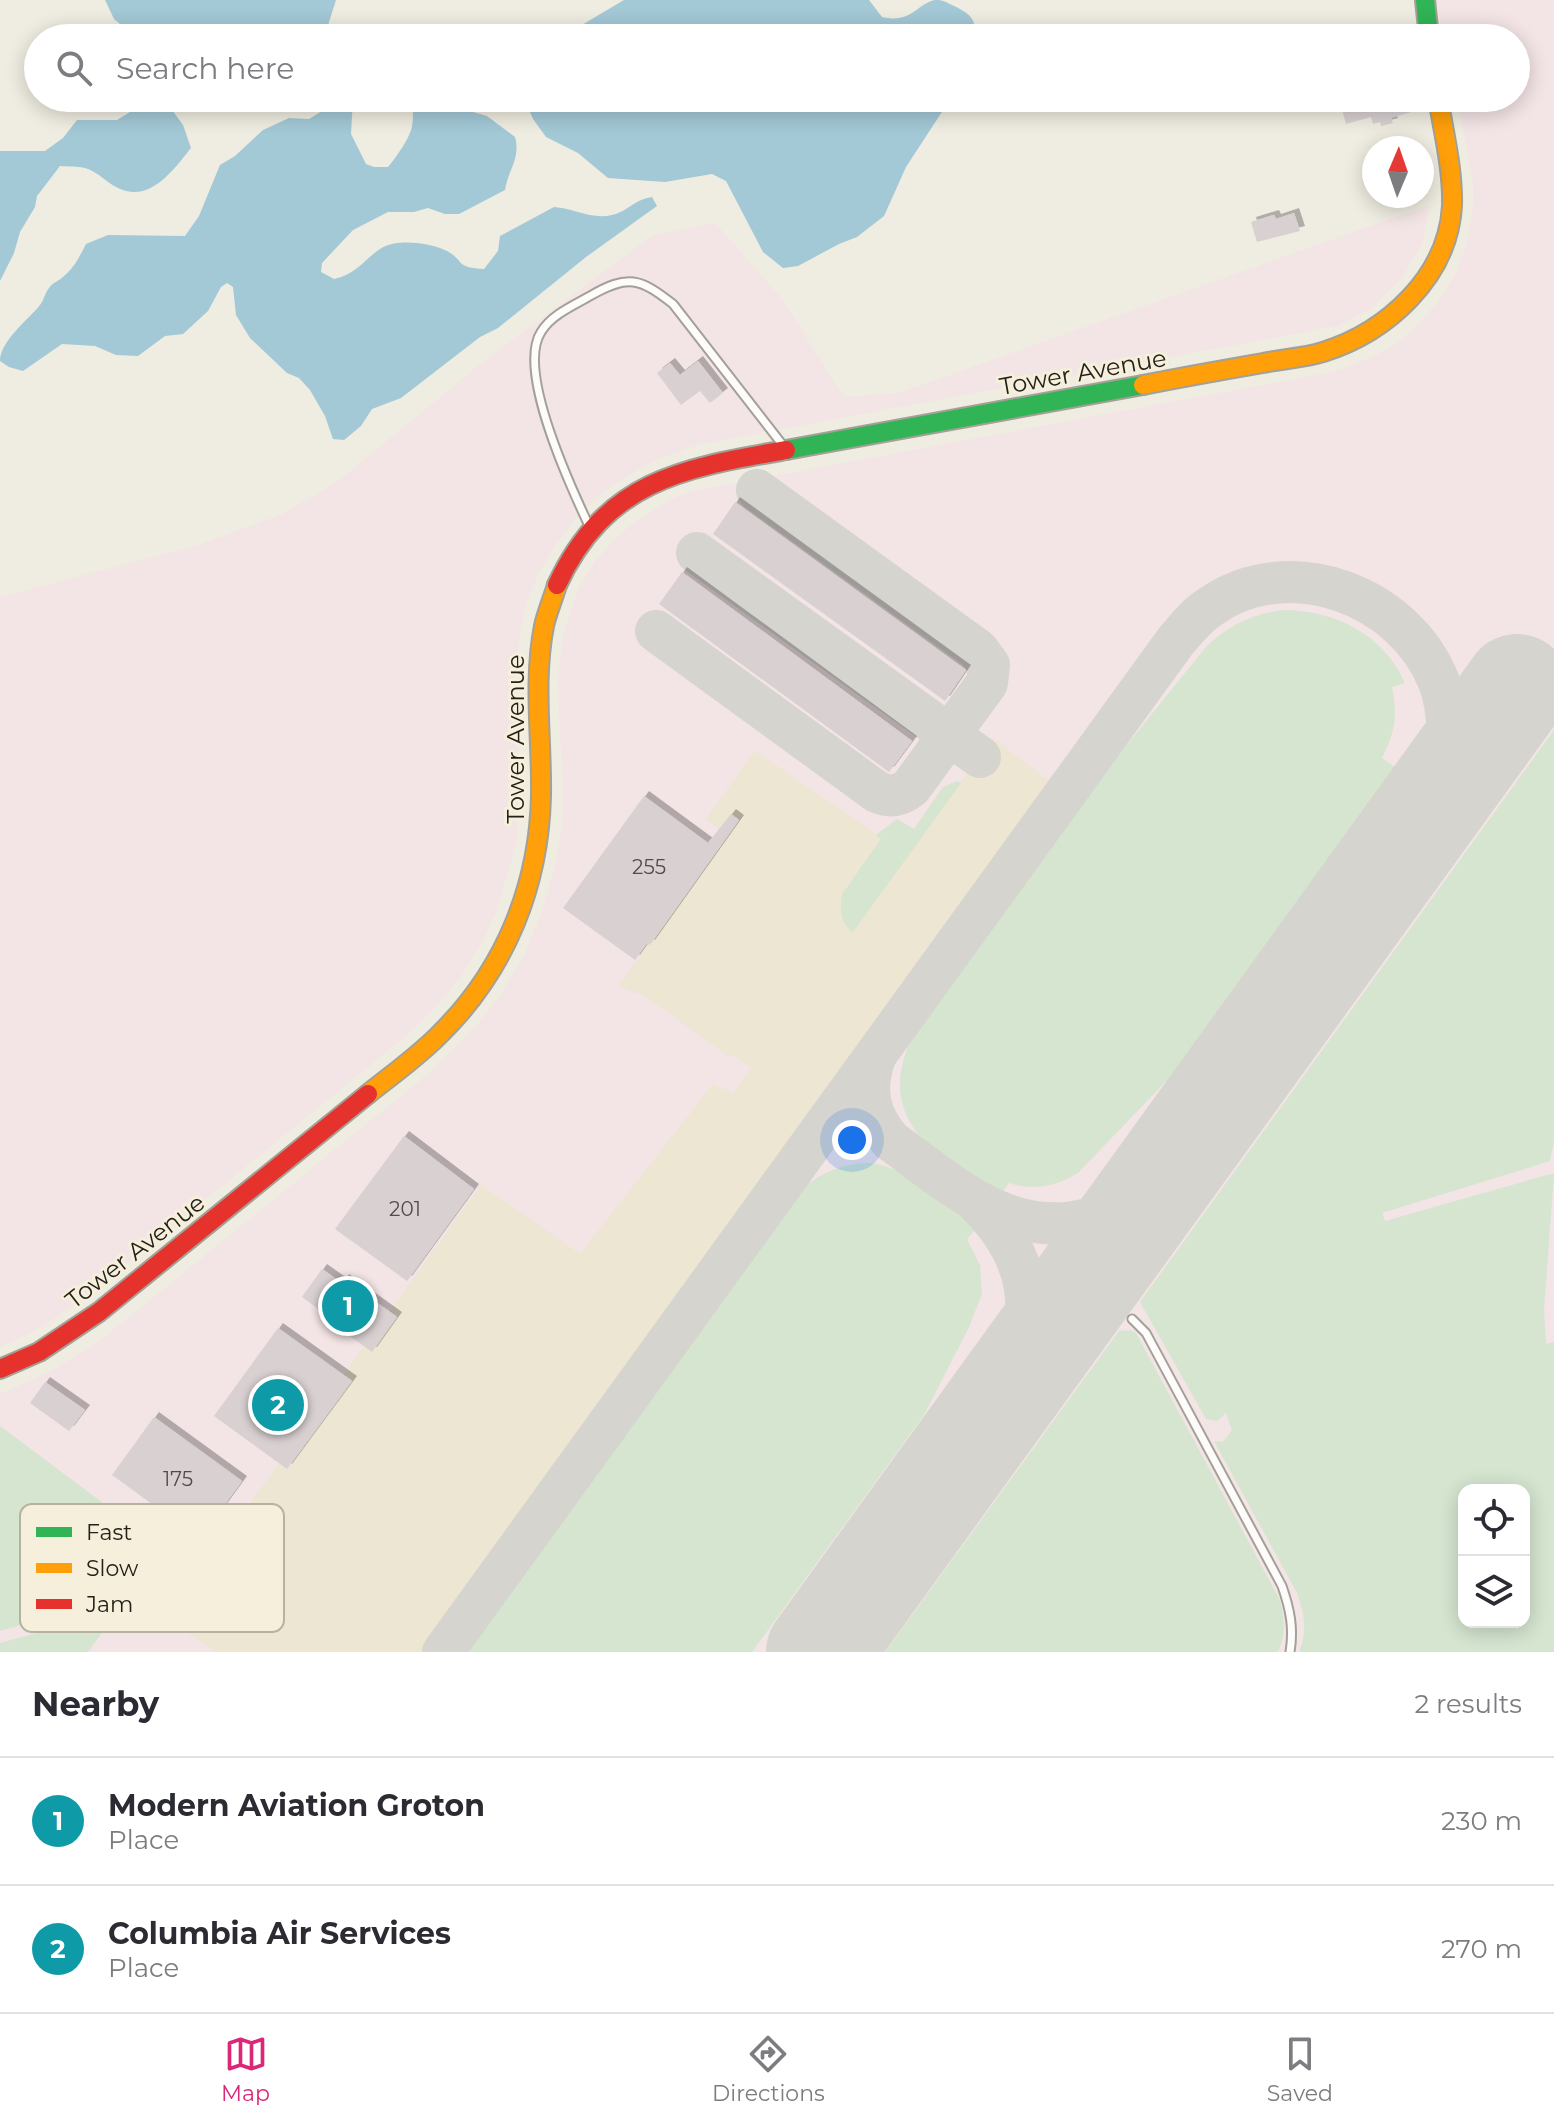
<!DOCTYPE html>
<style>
body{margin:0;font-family:Montserrat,sans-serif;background:#f7f7f7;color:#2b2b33}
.controls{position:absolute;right:24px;bottom:24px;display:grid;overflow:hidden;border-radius:16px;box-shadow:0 4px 20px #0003}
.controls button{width:72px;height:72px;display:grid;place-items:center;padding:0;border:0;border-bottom:2px solid #e1e1e2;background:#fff;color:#2b2b33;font:40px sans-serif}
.compass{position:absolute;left:1362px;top:136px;width:72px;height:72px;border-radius:50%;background:#fff;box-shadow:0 4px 20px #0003;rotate:2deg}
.you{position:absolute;left:852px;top:1140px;width:28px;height:28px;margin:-20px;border:6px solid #fff;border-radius:50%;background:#1a73e8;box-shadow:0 0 0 12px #1a73e833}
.badge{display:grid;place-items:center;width:52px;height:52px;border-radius:50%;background:#db2777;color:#fff;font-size:26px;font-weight:700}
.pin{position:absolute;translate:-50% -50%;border:4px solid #fff;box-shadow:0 2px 8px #0006}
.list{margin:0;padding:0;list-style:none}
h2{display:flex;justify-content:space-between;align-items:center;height:104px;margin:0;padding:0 32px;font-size:34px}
h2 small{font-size:26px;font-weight:400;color:#7c7c81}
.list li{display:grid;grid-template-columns:52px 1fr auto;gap:24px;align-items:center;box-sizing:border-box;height:128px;padding:0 32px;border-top:2px solid #e1e1e2}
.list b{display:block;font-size:30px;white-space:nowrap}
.list p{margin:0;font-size:26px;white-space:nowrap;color:#7c7c81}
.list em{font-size:26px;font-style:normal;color:#7c7c81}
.icon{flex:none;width:44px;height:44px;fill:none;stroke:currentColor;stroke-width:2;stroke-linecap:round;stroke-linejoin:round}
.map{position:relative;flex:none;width:1554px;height:1652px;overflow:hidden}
.search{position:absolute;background:#fff;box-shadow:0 4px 20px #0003;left:24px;right:24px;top:24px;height:88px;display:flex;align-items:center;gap:20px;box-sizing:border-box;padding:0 28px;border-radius:44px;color:#7c7c81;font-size:30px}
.sheet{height:360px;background:#fff}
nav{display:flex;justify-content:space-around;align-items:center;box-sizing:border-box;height:112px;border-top:2px solid #e1e1e2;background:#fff;font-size:22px;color:#7c7c81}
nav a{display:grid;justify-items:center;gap:4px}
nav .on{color:#db2777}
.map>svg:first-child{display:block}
</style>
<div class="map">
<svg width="1554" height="1652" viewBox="0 0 1554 1652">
<defs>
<filter id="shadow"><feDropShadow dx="5" dy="-5" stdDeviation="0" flood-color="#0004"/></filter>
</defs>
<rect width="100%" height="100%" fill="#efece1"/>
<g fill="#f3e4e5" fill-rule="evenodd">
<path d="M1436 0H1554V1652H0V1394L53 1370 101 1340 429 1073 474 1029 501 994 524 955 541 914 554 871 561 834 563 796 558 684 562 640 579 588 597 559 618 536 642 517 674 498 693 491 1333 372 1375 356 1397 343 1414 329 1437 303 1456 273 1468 240 1473 202V183L1457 98H1516V38H1443ZM1464 1490H1524V1622H1464Z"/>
<polygon points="1430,205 1422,243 1401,279 1372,308 1337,326 700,444 653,461 607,489 582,511 556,544 537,576 525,607 515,669 520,789 516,845 495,915 480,946 459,979 434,1009 406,1036 86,1297 38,1329 0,1347 0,597 196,546 280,515 337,482 484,361 652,236 715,223 782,299 844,397 899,393"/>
</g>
<polygon fill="#ece6d2" points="993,738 1079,804 463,1652 215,1652 167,1618 481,1185 580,1254 713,1084 733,1093 751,1068 736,1057 728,1056 645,996 618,986 728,836 706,819 755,751 882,838 845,888 853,932"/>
<g fill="#d5e5d0" fill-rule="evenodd">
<path d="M1282 610C1335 610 1383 634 1405 683L1392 687C1398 718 1395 731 1382 758L1395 767 1170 1077 1078 1173C1057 1186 1033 1191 1009 1183L1000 1195C928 1156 868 1111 919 1025L1079 804 1206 647C1227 626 1252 614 1282 610Z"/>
<path d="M1554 730V1140L1550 1161 1382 1213 1385 1221 1554 1173 1544 1310 1546 1344 1554 1342V1652H1299C1308 1632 1304 1612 1297 1593L1214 1441 1223 1442 1232 1430 1226 1413 1217 1421 1206 1419 1140 1302ZM1464 1490H1524V1622H1464Z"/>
<path d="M957 781 961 783 853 932C840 923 840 909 842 894L881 839 876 835 897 819 914 829 943 787Z"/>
<path d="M872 1163C910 1170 950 1201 976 1229L967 1239 980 1265 982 1294 969 1327 924 1415 752 1652H463L796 1195C818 1173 841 1163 872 1163Z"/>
<path d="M1130 1330 1136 1333 1280 1600C1285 1620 1286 1633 1278 1652H885L1119 1331Z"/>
<path d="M0 1426 131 1524 129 1539 120 1552 91 1560 85 1569C91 1583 95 1595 83 1607L0 1631Z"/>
<polygon points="103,1615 109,1615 121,1623 122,1627 119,1629 109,1623 88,1652 0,1652 0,1643"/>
</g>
<g fill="#a3c8d6">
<polygon points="105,0 336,0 324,38 137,38 114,19"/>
<path d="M624 0H869L882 17C912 24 916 4 935 0 943 0 946 2 952 5 969 13 977 18 975 38H572L575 30 580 26Z"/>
<path d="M343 98H353L351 134 366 164 374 167H388C396 158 411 136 412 126 414 117 412 107 413 98H464L473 112 487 116 515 137C521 158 508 170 505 190L459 214H445L428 208 414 212H388L353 230 322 263 321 272 334 279C364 273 370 246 397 243 410 241 435 244 447 251 466 262 454 267 484 269L498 251 500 236 554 207C573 208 592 220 612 215 629 211 633 200 652 197L657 206 586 257 498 328 480 337 401 398 372 409 361 426 344 440 333 439 325 416 310 390 299 378 287 373 250 338 236 315 233 287 227 283 221 287 208 311 183 334 165 336 138 356 116 355 95 346 62 344 23 371 9 367 0 361C0 341 28 320 40 305 44 300 45 293 49 288 53 282 59 281 64 276 74 268 80 256 86 244L108 235 185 236 199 216 220 165 235 156 263 130 289 118 309 119Z"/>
<polygon points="524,98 951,98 906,167 884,216 857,237 839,244 798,266 783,268 763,252 726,181 712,174 665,182 608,178 578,153 546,137 533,119"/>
<path d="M151 99H164L183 125 191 148C174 169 150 204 118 188 107 183 97 171 85 168 78 166 68 167 60 166L37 196 35 207 20 232 14 253 0 281V151H45L63 138 77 120H117Z"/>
</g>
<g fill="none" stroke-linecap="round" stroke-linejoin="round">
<g stroke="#d6d4ce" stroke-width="42">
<polyline points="697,553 980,757"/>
<path d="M656 631 877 792C890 798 900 796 911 787L987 683 989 665 978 650 757 490"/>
<path d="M875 1057C864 1089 868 1115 891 1141 950 1183 1009 1240 1088 1219 1111 1213 1133 1200 1155 1189"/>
<path d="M977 1203C1035 1261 1034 1309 1014 1383"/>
<path d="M443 1652 1175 642C1186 629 1196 616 1210 607 1289 551 1405 595 1439 682 1451 714 1448 753 1446 786"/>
</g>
<polyline stroke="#d6d4ce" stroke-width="106" points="819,1652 1517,687"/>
</g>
<g fill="#d9d0d2" filter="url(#shadow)">
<polygon points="1389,98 1411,98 1415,111 1391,118 1393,123 1381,126 1380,122 1373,124 1371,117 1346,124 1342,110"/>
<polygon points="1294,213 1300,231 1257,242 1251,222 1274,215 1276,219"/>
<polygon points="698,361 723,393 710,403 700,391 681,405 657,373 670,363 680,375"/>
<polygon points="735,502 966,670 945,701 713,534"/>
<polygon points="682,572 912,741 889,772 659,604"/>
<polygon points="644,796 708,843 731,814 739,820 650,945 647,943 635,960 563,908"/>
<polygon points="404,1136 474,1189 407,1281 335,1229"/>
<polygon points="322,1269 342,1283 344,1279 397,1317 372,1352 319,1314 321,1311 302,1297"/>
<polygon points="278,1328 352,1381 287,1469 214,1416"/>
<polygon points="45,1382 85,1410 69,1431 30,1403"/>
<polygon points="154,1417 242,1481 200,1539 112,1475"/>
</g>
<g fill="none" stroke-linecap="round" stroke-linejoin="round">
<defs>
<g id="lane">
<path d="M591 530C572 490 516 371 541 332 551 315 574 305 590 296 628 274 640 278 673 304L785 448"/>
<path d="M1132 1319 1146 1333 1282 1586C1290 1609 1294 1628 1290 1652"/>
</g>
<g id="fast">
<polyline points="1425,0 1429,38"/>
<polyline points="786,450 1143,385"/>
</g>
<g id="slow">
<path d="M1143 385C1183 377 1223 370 1263 363 1282 359 1304 358 1323 352 1387 332 1448 277 1452 206 1453 170 1444 134 1438 98"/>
<path d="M368 1094C393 1074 420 1055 442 1032 506 968 539 885 541 796 542 739 533 682 544 626 547 612 553 599 557 585"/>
</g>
<g id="jam">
<path d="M557 585C606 480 683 468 786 450"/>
<polyline points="0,1369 39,1352 99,1312 368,1094"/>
</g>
</defs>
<use href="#lane" stroke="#a3a097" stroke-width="11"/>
<use href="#fast" stroke="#a3a097" stroke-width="22"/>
<use href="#slow" stroke="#a3a097" stroke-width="22"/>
<use href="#jam" stroke="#a3a097" stroke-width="22"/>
<use href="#lane" stroke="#fdfcfa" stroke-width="7"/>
<use href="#fast" stroke="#30b455" stroke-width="18"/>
<use href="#slow" stroke="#ff9f0a" stroke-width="18"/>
<use href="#jam" stroke="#e5322d" stroke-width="18"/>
</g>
<g text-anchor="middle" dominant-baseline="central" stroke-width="6" stroke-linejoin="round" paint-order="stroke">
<g font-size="20" fill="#504d48">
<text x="649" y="867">255</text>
<text x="405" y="1209">201</text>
<text x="178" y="1479">175</text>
</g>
<g font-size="24" fill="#23211a" stroke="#f5efdb">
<text transform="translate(1083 372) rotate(-10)">Tower Avenue</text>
<text transform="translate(515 739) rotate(-90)">Tower Avenue</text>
<text transform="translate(135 1251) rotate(-38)">Tower Avenue</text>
</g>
</g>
<rect x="20" y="1504" width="264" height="128" rx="12" fill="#f5efdb" stroke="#b6b1a1" stroke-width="2"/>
<rect x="36" y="1527" width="36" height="10" fill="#30b455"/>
<rect x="36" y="1563" width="36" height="10" fill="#ff9f0a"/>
<rect x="36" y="1599" width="36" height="10" fill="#e5322d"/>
<g font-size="22" fill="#23211a">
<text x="86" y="1540">Fast</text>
<text x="86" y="1576">Slow</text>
<text x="86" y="1612">Jam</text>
</g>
</svg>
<div class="controls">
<button><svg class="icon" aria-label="locate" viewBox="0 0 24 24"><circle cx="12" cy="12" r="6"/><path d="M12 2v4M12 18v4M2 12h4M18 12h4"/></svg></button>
<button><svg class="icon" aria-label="layers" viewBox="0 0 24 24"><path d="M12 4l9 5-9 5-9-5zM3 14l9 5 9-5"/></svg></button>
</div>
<svg class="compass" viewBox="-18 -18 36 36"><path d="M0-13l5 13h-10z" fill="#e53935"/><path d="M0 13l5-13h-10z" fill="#7c7c81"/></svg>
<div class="you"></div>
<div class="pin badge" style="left:348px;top:1306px;background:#0f9aa8">1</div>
<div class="pin badge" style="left:278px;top:1405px;background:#0f9aa8">2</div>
<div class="search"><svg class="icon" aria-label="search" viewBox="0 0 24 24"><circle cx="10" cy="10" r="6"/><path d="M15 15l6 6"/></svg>Search here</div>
</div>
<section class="sheet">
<h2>Nearby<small>2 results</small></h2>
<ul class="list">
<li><span class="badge" style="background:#0f9aa8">1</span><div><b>Modern Aviation Groton</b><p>Place</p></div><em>230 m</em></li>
<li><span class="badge" style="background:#0f9aa8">2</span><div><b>Columbia Air Services</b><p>Place</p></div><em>270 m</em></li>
</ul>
</section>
<nav>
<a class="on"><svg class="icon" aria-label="map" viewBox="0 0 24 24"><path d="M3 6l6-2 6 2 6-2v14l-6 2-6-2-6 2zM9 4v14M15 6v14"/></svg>Map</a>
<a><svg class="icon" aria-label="directions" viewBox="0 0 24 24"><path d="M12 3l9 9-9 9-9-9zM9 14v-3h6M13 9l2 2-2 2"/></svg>Directions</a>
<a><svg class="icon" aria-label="saved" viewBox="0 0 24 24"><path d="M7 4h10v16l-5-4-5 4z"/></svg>Saved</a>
</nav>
